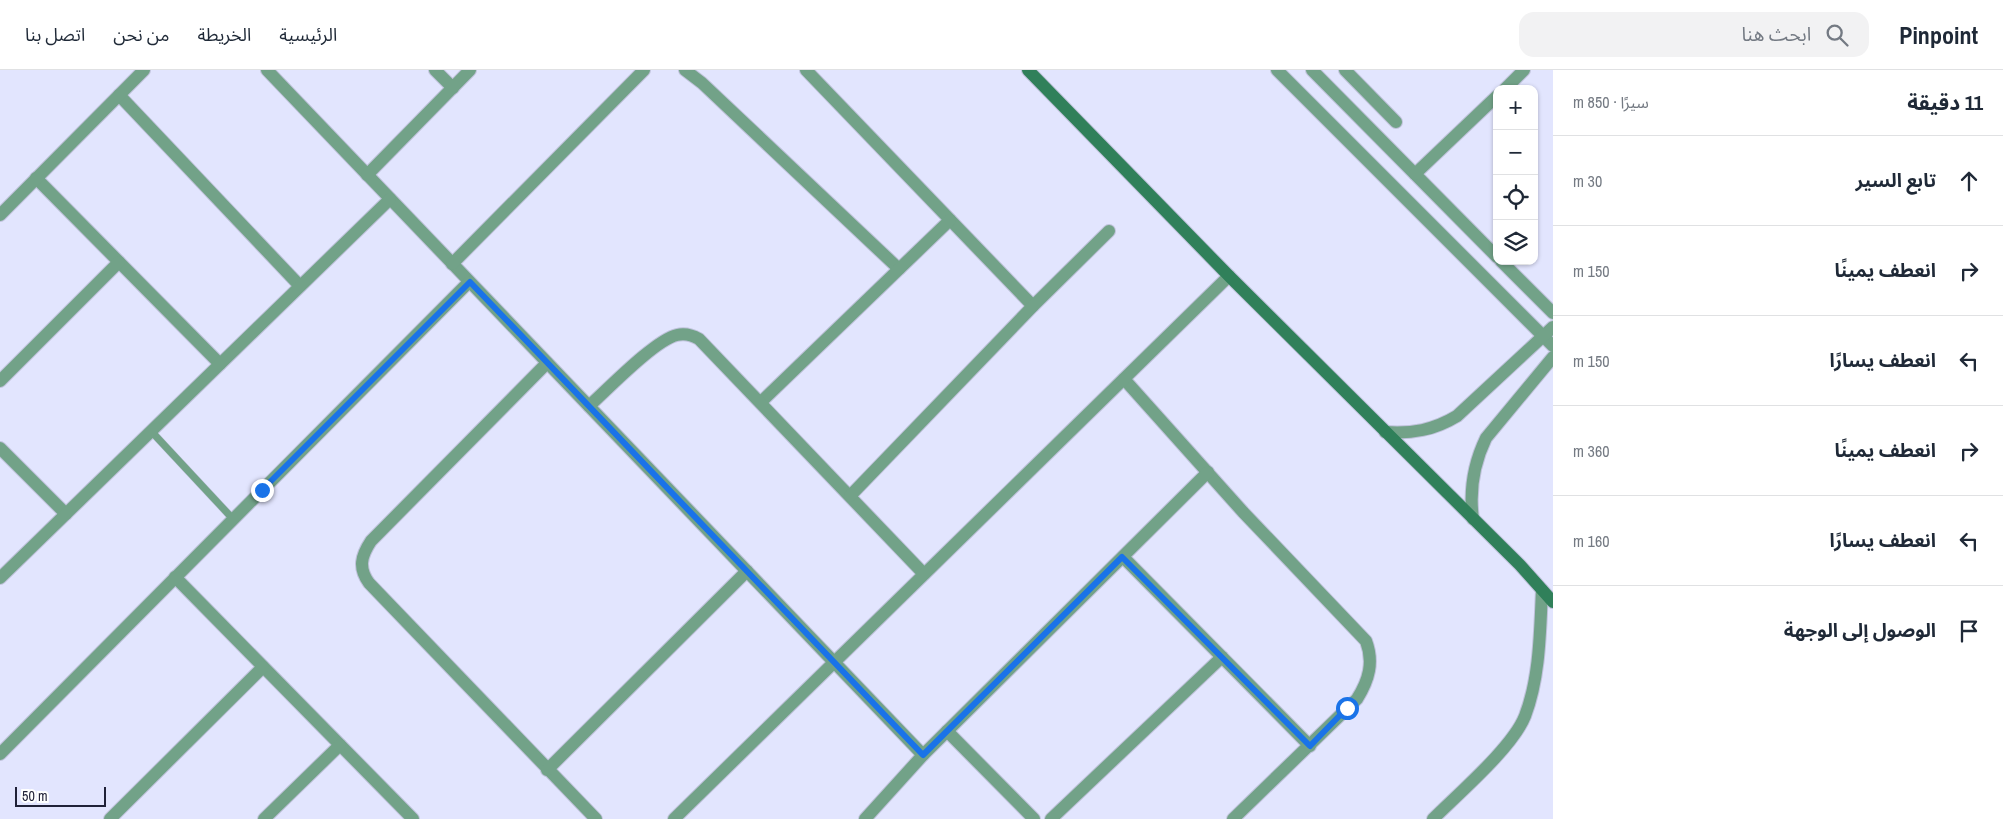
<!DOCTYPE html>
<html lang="ar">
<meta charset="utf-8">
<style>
body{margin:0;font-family:"Archivo Narrow","Noto Sans Arabic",sans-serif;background:#f2f2f3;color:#1f2937;direction:rtl}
.controls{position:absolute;right:15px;top:15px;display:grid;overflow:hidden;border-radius:10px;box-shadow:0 1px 4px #0004}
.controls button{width:45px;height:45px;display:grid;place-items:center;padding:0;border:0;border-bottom:1px solid #e0e1e3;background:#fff;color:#1f2937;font:25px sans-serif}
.scale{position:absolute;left:15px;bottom:12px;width:91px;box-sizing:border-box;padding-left:5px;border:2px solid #202138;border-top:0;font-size:14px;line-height:18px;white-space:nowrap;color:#202138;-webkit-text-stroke:4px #fff;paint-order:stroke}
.stop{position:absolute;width:15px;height:15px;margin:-11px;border:4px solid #1a73e8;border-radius:50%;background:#fff}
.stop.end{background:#1a73e8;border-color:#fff;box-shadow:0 1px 5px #0008}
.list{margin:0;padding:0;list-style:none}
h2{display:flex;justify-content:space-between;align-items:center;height:65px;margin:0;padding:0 20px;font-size:21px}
h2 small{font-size:16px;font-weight:400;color:#747a83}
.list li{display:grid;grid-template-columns:32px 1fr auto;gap:15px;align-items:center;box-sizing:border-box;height:90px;padding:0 20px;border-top:1px solid #e0e1e3}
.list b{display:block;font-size:19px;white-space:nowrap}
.list em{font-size:16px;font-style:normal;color:#747a83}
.icon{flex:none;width:28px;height:28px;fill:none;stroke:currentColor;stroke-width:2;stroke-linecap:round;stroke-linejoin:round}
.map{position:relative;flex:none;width:1553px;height:749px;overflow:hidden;direction:ltr}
header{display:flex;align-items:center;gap:30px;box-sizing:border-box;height:70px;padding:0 25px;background:#fff;border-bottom:1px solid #e0e1e3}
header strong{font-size:24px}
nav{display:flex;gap:28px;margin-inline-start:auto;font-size:18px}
.search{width:350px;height:45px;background:#f2f2f3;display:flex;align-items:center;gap:12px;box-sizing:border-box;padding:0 18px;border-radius:15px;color:#747a83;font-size:19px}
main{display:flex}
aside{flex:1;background:#fff}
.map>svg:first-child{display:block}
</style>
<header>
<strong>Pinpoint</strong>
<div class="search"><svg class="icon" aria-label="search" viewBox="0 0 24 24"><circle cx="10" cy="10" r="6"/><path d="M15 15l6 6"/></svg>ابحث هنا</div>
<nav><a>الرئيسية</a><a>الخريطة</a><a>من نحن</a><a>اتصل بنا</a></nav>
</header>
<main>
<aside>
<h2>11 دقيقة<small>سيرًا · 850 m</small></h2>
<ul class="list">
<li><svg class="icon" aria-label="ahead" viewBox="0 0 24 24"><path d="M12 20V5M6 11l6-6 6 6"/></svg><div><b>تابع السير</b></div><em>30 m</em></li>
<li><svg class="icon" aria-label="right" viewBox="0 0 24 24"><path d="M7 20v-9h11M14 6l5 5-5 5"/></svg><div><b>انعطف يمينًا</b></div><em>150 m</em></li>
<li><svg class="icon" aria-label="left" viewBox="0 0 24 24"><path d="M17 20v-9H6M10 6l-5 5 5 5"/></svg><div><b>انعطف يسارًا</b></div><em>150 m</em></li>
<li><svg class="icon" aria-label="right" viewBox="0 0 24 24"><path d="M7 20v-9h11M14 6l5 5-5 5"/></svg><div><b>انعطف يمينًا</b></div><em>360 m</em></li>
<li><svg class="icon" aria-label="left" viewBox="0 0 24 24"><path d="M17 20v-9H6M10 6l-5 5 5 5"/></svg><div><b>انعطف يسارًا</b></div><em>160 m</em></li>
<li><svg class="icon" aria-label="arrive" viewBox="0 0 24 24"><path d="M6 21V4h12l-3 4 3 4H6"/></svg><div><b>الوصول إلى الوجهة</b></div></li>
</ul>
</aside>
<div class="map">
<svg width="1553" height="749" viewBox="0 0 1553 749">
<rect width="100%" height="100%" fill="#e2e5fe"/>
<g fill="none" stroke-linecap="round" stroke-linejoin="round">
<defs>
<polyline id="lane" points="151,361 233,449"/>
<g id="street">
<polyline points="267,0 923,685"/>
<polyline points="435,0 453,18"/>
<polyline points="685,0 702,13 899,199"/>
<polyline points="806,0 1033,236"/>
<polyline points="1277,0 1553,276"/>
<polyline points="1312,0 1497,187"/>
<polyline points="1345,0 1396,52"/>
<polyline points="1505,19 1524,0"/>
<polyline points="119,25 300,216"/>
<polyline points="1415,104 1497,26"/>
<polyline points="367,105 470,0"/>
<polyline points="36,108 220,294"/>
<polyline points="0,145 144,0"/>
<polyline points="1501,191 1553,243"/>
<polyline points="452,194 644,0"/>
<path d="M547 293 371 471C361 486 358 498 369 513L596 749"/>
<path d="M1124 309 1243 442 1366 571C1374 592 1369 610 1357 629L1233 749"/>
<polyline points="0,311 119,192"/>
<polyline points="761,332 950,150"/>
<path d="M589 336C608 319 655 270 677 265 685 263 692 265 699 269L924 504"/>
<path d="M1385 362C1412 364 1434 360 1457 346L1553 257"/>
<polyline points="0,378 66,444"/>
<polyline points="850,426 1033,236 1109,161"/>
<path d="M1473 449C1469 420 1473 395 1486 368L1553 287"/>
<polyline points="1123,487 1310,676"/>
<polyline points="175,507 413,749"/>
<polyline points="0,508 390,129"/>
<polyline points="947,661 1034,749"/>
<polyline points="0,684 469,212"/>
<polyline points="547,700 747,501"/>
<polyline points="110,749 263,597"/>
<polyline points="264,749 340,675"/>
<polyline points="674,749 1229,206"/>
<polyline points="865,749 923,685 1208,402"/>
<polyline points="1051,749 1222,587"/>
<path d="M1433 749C1458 724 1513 677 1525 646 1540 607 1540 561 1542 520"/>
</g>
<polyline id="secondary" points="1028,0 1229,206 1520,495 1553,532"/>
</defs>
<use href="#lane" stroke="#bfc2da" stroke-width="8"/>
<use href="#street" stroke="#bfc2da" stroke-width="14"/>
<use href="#secondary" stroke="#bfc2da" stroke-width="14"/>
<use href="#lane" stroke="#72a288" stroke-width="7"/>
<use href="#street" stroke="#72a288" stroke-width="12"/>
<use href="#secondary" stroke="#30805a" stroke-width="12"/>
</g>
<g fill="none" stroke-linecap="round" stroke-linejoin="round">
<polyline stroke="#1a73e8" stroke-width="6" points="262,420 470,212 923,685 1122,487 1310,676 1347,638"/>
</g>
</svg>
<div class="controls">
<button>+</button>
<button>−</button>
<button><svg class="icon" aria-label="locate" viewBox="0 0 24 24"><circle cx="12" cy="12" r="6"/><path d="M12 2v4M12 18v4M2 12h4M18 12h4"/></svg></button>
<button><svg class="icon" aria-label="layers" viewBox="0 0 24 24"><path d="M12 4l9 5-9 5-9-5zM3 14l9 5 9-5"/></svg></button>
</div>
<div class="scale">50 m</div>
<div class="stop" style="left:1347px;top:638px"></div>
<div class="stop end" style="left:262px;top:420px"></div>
</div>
</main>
